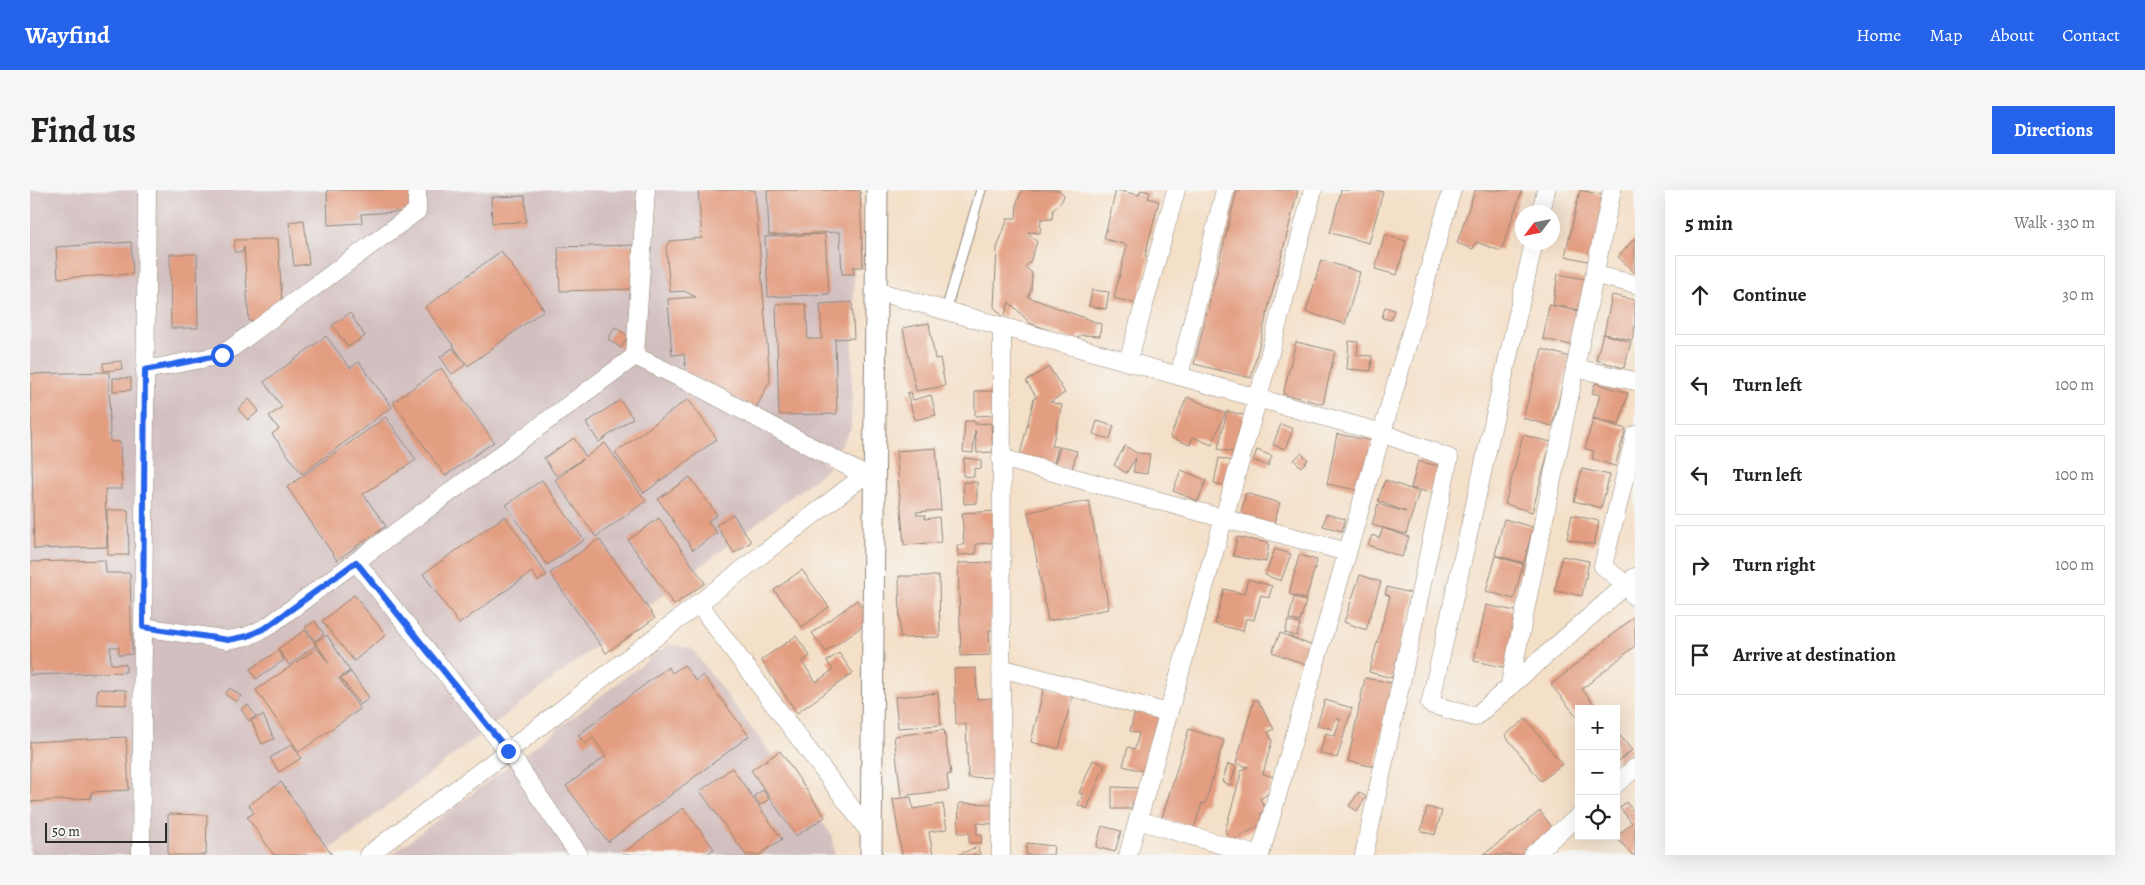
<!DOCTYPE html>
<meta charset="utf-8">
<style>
body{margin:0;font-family:Alegreya,serif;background:#f6f6f6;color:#222}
.controls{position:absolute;right:15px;bottom:15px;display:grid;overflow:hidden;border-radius:0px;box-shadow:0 5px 20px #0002}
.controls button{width:45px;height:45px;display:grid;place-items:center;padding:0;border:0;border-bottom:1px solid #e0e0e0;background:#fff;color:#222;font:25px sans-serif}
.compass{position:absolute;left:1485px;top:15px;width:45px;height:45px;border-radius:50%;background:#fff;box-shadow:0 5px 20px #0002;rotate:238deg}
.scale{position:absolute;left:15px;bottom:12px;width:122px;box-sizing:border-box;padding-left:5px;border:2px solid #2b2b2b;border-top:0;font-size:14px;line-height:18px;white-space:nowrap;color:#2b2b2b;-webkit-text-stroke:4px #f6f6f2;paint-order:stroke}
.stop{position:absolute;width:15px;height:15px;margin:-11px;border:4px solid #2563eb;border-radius:50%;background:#fff}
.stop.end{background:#2563eb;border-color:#fff;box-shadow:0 1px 5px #0008}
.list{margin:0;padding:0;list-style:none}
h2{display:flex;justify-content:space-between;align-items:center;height:65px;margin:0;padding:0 20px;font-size:21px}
h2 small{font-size:16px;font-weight:400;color:#767676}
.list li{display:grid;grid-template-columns:32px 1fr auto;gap:15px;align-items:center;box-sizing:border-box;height:80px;margin:0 10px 10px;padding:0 10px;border:1px solid #e0e0e0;border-radius:0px}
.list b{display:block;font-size:19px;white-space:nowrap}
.list em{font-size:16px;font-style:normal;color:#767676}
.icon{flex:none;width:28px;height:28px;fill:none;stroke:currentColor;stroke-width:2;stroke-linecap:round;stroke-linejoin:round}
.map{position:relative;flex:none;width:1605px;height:665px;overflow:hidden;border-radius:0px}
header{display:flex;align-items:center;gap:30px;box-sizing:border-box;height:70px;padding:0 25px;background:#2563eb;color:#fff}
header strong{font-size:24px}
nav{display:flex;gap:28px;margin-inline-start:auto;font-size:18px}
.intro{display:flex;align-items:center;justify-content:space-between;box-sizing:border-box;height:120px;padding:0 30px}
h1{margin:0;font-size:35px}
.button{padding:12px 22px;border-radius:0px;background:#2563eb;color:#fff;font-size:18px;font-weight:700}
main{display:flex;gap:30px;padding:0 30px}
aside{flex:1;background:#fff;border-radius:0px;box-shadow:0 5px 20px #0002}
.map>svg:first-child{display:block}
</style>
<header>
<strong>Wayfind</strong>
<nav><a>Home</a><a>Map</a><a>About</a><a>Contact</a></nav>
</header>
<div class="intro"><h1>Find us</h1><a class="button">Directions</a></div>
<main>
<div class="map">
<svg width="1605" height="665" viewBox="0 0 1605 665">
<rect width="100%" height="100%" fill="#f6f6f2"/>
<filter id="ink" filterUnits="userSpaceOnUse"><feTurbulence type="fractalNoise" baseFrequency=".02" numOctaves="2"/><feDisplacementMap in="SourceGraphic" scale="10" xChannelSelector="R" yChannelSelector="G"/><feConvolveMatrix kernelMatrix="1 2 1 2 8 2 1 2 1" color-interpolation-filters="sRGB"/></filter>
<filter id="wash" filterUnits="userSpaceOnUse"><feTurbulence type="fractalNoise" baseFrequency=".0096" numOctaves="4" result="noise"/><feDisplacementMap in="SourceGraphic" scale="20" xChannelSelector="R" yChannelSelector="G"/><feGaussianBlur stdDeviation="1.12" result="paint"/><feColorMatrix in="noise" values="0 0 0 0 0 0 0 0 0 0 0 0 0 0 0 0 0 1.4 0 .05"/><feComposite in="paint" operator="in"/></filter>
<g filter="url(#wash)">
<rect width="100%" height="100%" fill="#f4dfc7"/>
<g fill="#d2bfbf">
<polygon points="0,0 826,0 821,238 811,255 790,269 800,277 293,665 0,665"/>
<polygon points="638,455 661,458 801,644 805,665 361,665"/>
</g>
<g id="blocks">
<g fill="#e39d80">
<polygon points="297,0 383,0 385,21 331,24 332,33 298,35"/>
<polygon points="668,0 725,0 740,191 726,218 656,181 654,164 642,165 638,109 666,107 654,101 640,102 636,57 640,51 672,48"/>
<polygon points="737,0 830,0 833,77 823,77 824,84 812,84 810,42 739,45"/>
<polygon points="992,0 1029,0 1034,5 1032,11 1023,20 1022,29 1011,29 1010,43 998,42 1007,52 1000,72 995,77 1002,83 1001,100 998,107 1071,134 1070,146 1051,145 1045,150 1000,133 979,112 974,127 964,117 967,58 978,28 986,28 987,12"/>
<polygon points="1086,0 1109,5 1111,0 1120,2 1118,8 1129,11 1115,66 1119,67 1107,114 1084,108 1097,55 1074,49"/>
<polygon points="1207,0 1268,0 1221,188 1164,174"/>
<polygon points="1311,0 1345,0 1353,2 1339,53 1300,43"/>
<polygon points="1445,0 1492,0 1471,61 1446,52 1443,59 1427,53"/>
<polygon points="1550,0 1573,5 1562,72 1535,66"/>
<polygon points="495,6 496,32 462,33 461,7"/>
<polygon points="274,30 279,74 264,76 259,32"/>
<polygon points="795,44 799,104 738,107 735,47"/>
<polygon points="1355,45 1376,51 1367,85 1345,79"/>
<polygon points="1605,48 1605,83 1588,67"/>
<polygon points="248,49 253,129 219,131 214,57 213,62 204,62 205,50"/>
<polygon points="101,52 103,84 28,88 26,57"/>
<polygon points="604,55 605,99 530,101 528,57"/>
<polygon points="471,61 514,120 438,176 395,117"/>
<polygon points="140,64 167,64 168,138 141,138"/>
<polygon points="1291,70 1330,82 1315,134 1276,122"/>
<polygon points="1528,84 1555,89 1550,120 1523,115"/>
<polygon points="1062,100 1079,102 1076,119 1059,116"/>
<polygon points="1582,105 1605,110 1605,137 1602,150 1574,144"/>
<polygon points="822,112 824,148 805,149 807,224 749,225 746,114 776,114 778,149 792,149 790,114"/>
<polygon points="1519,115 1553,122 1546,156 1513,149"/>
<polygon points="1355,117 1364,120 1361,130 1352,128"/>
<polygon points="320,123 335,146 318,157 302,135"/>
<polygon points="899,133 905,169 910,168 915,196 886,201 873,138"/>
<polygon points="585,137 598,146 591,158 578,149"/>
<polygon points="1573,144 1601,152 1594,178 1566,170"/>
<polygon points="296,146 320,178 329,172 362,217 272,284 242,244 249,239 239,226 252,217 234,192"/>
<polygon points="1319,151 1328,152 1327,165 1342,166 1341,181 1317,179"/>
<polygon points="1266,152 1305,161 1293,214 1253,204"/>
<polygon points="423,158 435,175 422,184 410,167"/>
<polygon points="1512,159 1540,167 1522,236 1493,228"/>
<polygon points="91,171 92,179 74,181 73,173"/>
<polygon points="1019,177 1035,203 1020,212 1032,215 1022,256 1028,257 1023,277 989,269 1004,208 1007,208 996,191"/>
<polygon points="411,178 464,252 415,286 363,212"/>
<polygon points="79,182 80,252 90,252 92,299 75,299 77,357 4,359 0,184"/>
<polygon points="83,188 101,188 101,200 83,201"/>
<polygon points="1565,193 1598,203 1589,235 1563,228 1570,205 1562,203"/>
<polygon points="945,201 966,201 967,225 945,226"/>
<polygon points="881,202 883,210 901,205 906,225 885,230 877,203"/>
<polygon points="1157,207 1195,223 1182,255 1163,247 1160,255 1140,247"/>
<polygon points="219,209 229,221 218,230 208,219"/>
<polygon points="658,209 687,249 614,303 585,263"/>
<polygon points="590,210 603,228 569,252 556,233"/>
<polygon points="1197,221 1217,226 1220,254 1207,251 1209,252 1206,263 1188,259"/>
<polygon points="356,227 386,270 333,304 356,336 307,370 257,297"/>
<polygon points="1563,229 1596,239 1585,276 1562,269 1564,261 1555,259"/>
<polygon points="935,231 945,231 945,234 961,233 963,262 947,263 945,240 943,263 933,262"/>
<polygon points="1067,231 1084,236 1080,249 1063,244"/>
<polygon points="1251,234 1263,239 1255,259 1243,255"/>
<polygon points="1307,244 1342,251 1332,301 1297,294"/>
<polygon points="1493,245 1521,252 1502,322 1475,314"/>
<polygon points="544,248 556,267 575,253 616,311 566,347 525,290 553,269 526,286 514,268"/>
<polygon points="1095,256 1107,263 1120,264 1117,284 1103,282 1106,268 1096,283 1084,275"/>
<polygon points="1030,257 1047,261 1042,279 1025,274"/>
<polygon points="906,258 911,320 886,322 887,325 895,325 895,329 909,327 911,352 874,355 866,261"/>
<polygon points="1227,260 1242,266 1238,276 1223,270"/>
<polygon points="1271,263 1278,270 1271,277 1264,270"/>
<polygon points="934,268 951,270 951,279 944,278 944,287 933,286"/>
<polygon points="1189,268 1211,273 1206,298 1184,293"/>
<polygon points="1388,271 1412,277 1405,304 1381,298"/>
<polygon points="1552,279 1580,285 1571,318 1544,311"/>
<polygon points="1151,280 1176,290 1168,311 1143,301"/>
<polygon points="660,287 687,325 678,331 687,343 663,360 628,309"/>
<polygon points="512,290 554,350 517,375 476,315"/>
<polygon points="1355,290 1389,302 1376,344 1342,335 1348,314 1376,322 1348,311"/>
<polygon points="933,292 947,292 947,313 934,314"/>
<polygon points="1216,303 1250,313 1243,336 1210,326"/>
<polygon points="1059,311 1079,419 1018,431 998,322"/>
<polygon points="77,320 98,320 99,365 78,365"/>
<polygon points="968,321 970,352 946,354 946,364 928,365 927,355 934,355 932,323"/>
<polygon points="703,324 721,352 704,363 686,335"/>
<polygon points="1296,324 1315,329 1312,341 1293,336"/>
<polygon points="1542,325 1569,331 1564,355 1537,349"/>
<polygon points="475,326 517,385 508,391 502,382 429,434 393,384"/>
<polygon points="629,328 675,393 644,415 598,350"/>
<polygon points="1474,329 1503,337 1494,373 1465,365"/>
<polygon points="1353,338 1379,347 1372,367 1338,355 1342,345 1349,348"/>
<polygon points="1207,347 1239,353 1236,372 1203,366"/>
<polygon points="569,349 625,428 576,463 520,383"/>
<polygon points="1245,359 1261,364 1251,391 1235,385"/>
<polygon points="1269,365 1287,370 1276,409 1259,404"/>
<polygon points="1466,366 1493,374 1484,409 1456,401"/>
<polygon points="1532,366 1559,371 1552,406 1525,401"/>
<polygon points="75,370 76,383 100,383 102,464 89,465 89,457 80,457 81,474 96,474 96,482 0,485 0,372"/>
<polygon points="968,372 970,440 959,440 960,465 931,466 928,373"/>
<polygon points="772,380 799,417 772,437 744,400"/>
<polygon points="1330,385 1351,392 1336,440 1314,432"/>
<polygon points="869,386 909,386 910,447 870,448"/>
<polygon points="1218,389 1242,396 1239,408 1231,405 1224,430 1216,428 1213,441 1185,434 1194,399 1214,404"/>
<polygon points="1357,397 1384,404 1362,488 1339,482 1360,406 1355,404"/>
<polygon points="324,405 356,445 324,471 292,431"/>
<polygon points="1264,407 1276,411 1270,432 1259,429"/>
<polygon points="827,410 841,430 796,462 782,443"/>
<polygon points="1456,415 1490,422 1478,478 1444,471"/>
<polygon points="1605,426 1605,456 1552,499 1568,519 1549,519 1549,529 1521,495"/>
<polygon points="285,431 294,444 285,451 275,437"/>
<polygon points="1258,431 1270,434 1267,446 1255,443"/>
<polygon points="275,440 286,455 259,475 248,459"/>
<polygon points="1250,443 1283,456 1276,475 1242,462"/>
<polygon points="297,445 320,481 309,488 330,519 269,562 226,500 287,458 299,473 285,452"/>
<polygon points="766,446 780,466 772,472 786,492 803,480 797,471 809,463 823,483 767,523 731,470"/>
<polygon points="248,461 254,470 226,489 220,479"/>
<polygon points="654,475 666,491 673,485 719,546 578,652 536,596 576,566 563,548 555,554 548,545 638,477 642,483"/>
<polygon points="946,478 947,509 962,508 965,587 938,588 936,534 926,534 924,479"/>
<polygon points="321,482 339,508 330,515 311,488"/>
<polygon points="1335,488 1362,493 1345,577 1318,571"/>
<polygon points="1014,497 1043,504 1029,559 1001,552"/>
<polygon points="200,498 211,506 206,512 195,504"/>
<polygon points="67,499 96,500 96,515 67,514"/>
<polygon points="908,503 911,535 868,538 865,507"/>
<polygon points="1227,509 1244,539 1238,542 1242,551 1233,584 1244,587 1239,603 1230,609 1236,620 1230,624 1235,632 1201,652 1195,641 1212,580 1218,577 1206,573 1224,510"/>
<polygon points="1295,510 1322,518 1307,568 1290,563 1296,543 1305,546 1310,529 1306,528 1302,539 1287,535"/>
<polygon points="218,515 226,526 219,531 211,519"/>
<polygon points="1105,521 1134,528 1121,583 1093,576 1098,557 1105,559 1109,543 1100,541"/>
<polygon points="233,525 244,549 232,554 221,530"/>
<polygon points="1496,529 1532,574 1511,591 1475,545"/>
<polygon points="1159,539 1194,550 1175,614 1172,613 1164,638 1132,628"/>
<polygon points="914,540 921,584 917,585 919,600 871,606 864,546"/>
<polygon points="1586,541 1602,560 1586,573"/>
<polygon points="96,547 99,600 61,602 61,608 0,612 0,552"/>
<polygon points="262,554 271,568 249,582 240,568"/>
<polygon points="750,561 795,627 766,646 721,580"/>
<polygon points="1063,570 1075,575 1057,619 1048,615 1053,604 1049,603"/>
<polygon points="1198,574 1206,576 1201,595 1192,592"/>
<polygon points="702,578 752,649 729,665 716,665 670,601"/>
<polygon points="251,592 302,665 244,665 217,627 224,623 219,615"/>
<polygon points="1082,597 1112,598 1111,614 1102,613 1102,619 1082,619"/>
<polygon points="733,600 739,609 730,615 724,606"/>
<polygon points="1329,602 1336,607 1327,621 1319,616"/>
<polygon points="881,607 883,619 913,614 917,639 899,642 903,665 872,665 863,609"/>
<polygon points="1596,612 1605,623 1605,665 1602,665 1586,647 1602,633 1590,618"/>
<polygon points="929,613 964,614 964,634 947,633 947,644 952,644 951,653 939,653 939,643 928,643"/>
<polygon points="1397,617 1412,621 1405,645 1391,641"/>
<polygon points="653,618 684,659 676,665 595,665 593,663"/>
<polygon points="1510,621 1524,640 1492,665 1453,665"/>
<polygon points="138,624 177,625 176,665 138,665"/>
<polygon points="1072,636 1091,641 1085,662 1066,657"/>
<polygon points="997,653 1024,656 1023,665 996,665"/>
<polygon points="948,657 950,665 927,665"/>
</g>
</g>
</g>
<g filter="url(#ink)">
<use href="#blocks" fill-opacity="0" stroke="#908579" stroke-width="1"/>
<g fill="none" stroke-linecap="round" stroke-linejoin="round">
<defs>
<polyline id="service" points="916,120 951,0"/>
<g id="minor">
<polyline points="1511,22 1516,0"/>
<polyline points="1504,52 1400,514 1445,527 1605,387"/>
<polyline points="1565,85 1605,94"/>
<polyline points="846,101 1352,243 1419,268 1334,665"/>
<polyline points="605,166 671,198 834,285"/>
<polyline points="1098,172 1146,0"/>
<polyline points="1545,178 1605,191"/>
<polyline points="115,180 192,165 387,21 387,0"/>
<polyline points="1149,186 1195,0"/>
<polyline points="1605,245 1573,376 1596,395 1605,407"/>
<polyline points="971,268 1317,362"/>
<polyline points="326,372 478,561 549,665"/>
<polyline points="668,413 841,644"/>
<polyline points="113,437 198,450 218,446 237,437 605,166 616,0"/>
<polyline points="971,478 1138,523"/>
<polyline points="1479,498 1582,0"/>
<polyline points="1586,594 1605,578"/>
<polyline points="1108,630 1226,665"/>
<polyline points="111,665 117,0"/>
<polyline points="338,665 478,561 845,277"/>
<polyline points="971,665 972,136"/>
<polyline points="1098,665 1228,208 1283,0"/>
<polyline points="1230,665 1422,0"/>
<polyline points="1502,665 1549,626"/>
</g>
<polyline id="tertiary" points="841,665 847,0"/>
</defs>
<use href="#service" stroke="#908579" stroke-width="11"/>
<use href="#minor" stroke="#908579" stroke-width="19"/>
<use href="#tertiary" stroke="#908579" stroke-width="23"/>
<use href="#service" stroke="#fff" stroke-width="9"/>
<use href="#minor" stroke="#fff" stroke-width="18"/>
<use href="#tertiary" stroke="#fff" stroke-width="21"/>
</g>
</g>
<g fill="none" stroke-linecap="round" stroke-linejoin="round" filter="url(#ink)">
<polyline stroke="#2563eb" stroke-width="6" points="192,165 115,180 113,437 198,450 218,446 237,437 326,372 478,561"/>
</g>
</svg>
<div class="controls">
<button>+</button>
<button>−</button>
<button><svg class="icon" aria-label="locate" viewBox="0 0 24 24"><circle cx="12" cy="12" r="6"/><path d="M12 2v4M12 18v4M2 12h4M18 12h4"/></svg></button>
</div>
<svg class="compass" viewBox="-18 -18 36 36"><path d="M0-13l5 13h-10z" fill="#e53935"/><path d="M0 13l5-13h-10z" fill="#767676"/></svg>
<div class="scale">50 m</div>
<div class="stop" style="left:192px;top:165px"></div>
<div class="stop end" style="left:478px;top:561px"></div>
</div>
<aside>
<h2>5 min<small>Walk · 330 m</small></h2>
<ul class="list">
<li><svg class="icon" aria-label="ahead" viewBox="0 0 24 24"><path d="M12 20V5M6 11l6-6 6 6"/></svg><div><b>Continue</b></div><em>30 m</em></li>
<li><svg class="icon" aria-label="left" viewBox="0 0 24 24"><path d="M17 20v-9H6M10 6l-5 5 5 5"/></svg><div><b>Turn left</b></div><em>100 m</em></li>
<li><svg class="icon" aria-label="left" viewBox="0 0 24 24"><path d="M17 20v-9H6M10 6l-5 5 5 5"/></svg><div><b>Turn left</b></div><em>100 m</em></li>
<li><svg class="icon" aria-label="right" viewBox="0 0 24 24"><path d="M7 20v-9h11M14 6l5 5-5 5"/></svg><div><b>Turn right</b></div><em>100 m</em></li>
<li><svg class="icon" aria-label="arrive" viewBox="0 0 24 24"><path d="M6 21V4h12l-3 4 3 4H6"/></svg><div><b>Arrive at destination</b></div></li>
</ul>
</aside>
</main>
